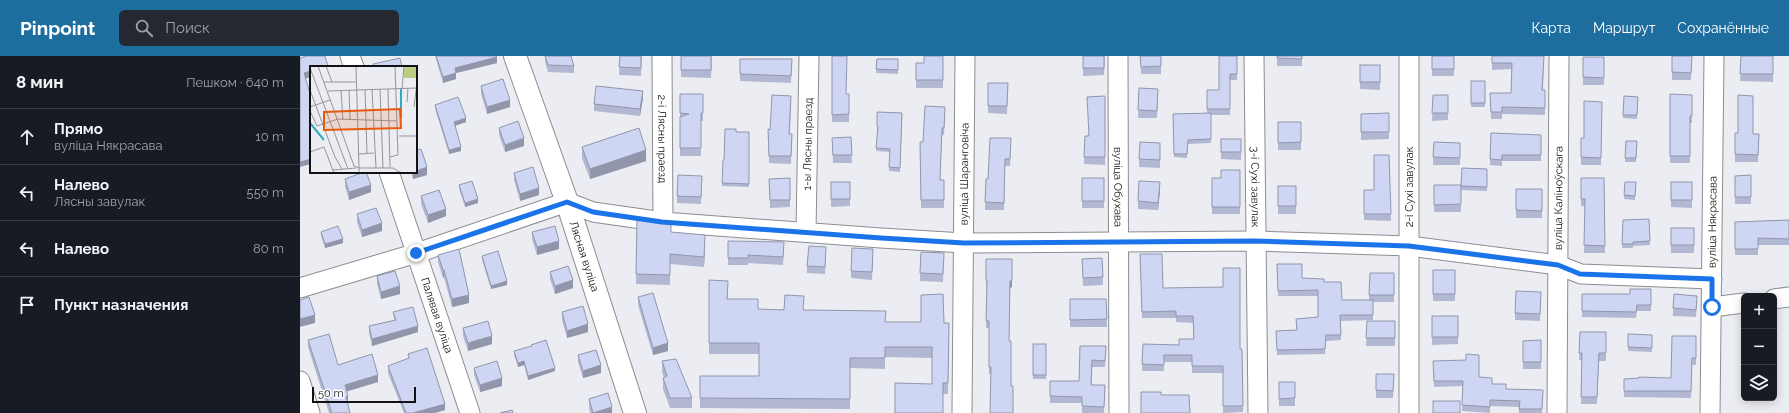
<!DOCTYPE html>
<html lang="ru">
<meta charset="utf-8">
<style>
body{margin:0;font-family:Raleway,sans-serif;background:#242831;color:#f1f3f6}
.controls{position:absolute;right:12px;bottom:12px;display:grid;overflow:hidden;border-radius:6px;box-shadow:0 2px 10px #0003}
.controls button{width:36px;height:36px;display:grid;place-items:center;padding:0;border:0;border-bottom:1px solid #363941;background:#171b24;color:#f1f3f6;font:20px sans-serif}
.scale{position:absolute;left:12px;bottom:10px;width:104px;box-sizing:border-box;padding-left:4px;border:2px solid #121214;border-top:0;font-size:11px;line-height:14px;white-space:nowrap;color:#121214;-webkit-text-stroke:3px #fff;paint-order:stroke}
.stop{position:absolute;width:12px;height:12px;margin:-9px;border:3px solid #1a73e8;border-radius:50%;background:#fff}
.stop.end{background:#1a73e8;border-color:#fff;box-shadow:0 1px 4px #0008}
.list{margin:0;padding:0;list-style:none}
h2{display:flex;justify-content:space-between;align-items:center;height:52px;margin:0;padding:0 16px;font-size:17px}
h2 small{font-size:13px;font-weight:400;color:#9ea1a6}
.list li{display:grid;grid-template-columns:26px 1fr auto;gap:12px;align-items:center;box-sizing:border-box;height:56px;padding:0 16px;border-top:1px solid #363941}
.list b{display:block;font-size:15px;white-space:nowrap}
.list p{margin:0;font-size:13px;white-space:nowrap;color:#9ea1a6}
.list em{font-size:13px;font-style:normal;color:#9ea1a6}
.icon{flex:none;width:22px;height:22px;fill:none;stroke:currentColor;stroke-width:2;stroke-linecap:round;stroke-linejoin:round}
.map{position:relative;flex:none;width:1489px;height:357px;overflow:hidden}
header{display:flex;align-items:center;gap:24px;box-sizing:border-box;height:56px;padding:0 20px;background:#1e6d9f;color:#fff}
header strong{font-size:19px}
nav{display:flex;gap:22px;margin-inline-start:auto;font-size:14px}
.search{width:280px;height:36px;background:#242831;display:flex;align-items:center;gap:10px;box-sizing:border-box;padding:0 14px;border-radius:6px;color:#9ea1a6;font-size:15px}
main{display:flex}
aside{flex:1;background:#171b24}
.map>svg:first-child{display:block}
</style>
<header>
<strong>Pinpoint</strong>
<div class="search"><svg class="icon" aria-label="search" viewBox="0 0 24 24"><circle cx="10" cy="10" r="6"/><path d="M15 15l6 6"/></svg>Поиск</div>
<nav><a>Карта</a><a>Маршрут</a><a>Сохранённые</a></nav>
</header>
<main>
<aside>
<h2>8 мин<small>Пешком · 640 m</small></h2>
<ul class="list">
<li><svg class="icon" aria-label="ahead" viewBox="0 0 24 24"><path d="M12 20V5M6 11l6-6 6 6"/></svg><div><b>Прямо</b><p>вуліца Някрасава</p></div><em>10 m</em></li>
<li><svg class="icon" aria-label="left" viewBox="0 0 24 24"><path d="M17 20v-9H6M10 6l-5 5 5 5"/></svg><div><b>Налево</b><p>Лясны завулак</p></div><em>550 m</em></li>
<li><svg class="icon" aria-label="left" viewBox="0 0 24 24"><path d="M17 20v-9H6M10 6l-5 5 5 5"/></svg><div><b>Налево</b></div><em>80 m</em></li>
<li><svg class="icon" aria-label="arrive" viewBox="0 0 24 24"><path d="M6 21V4h12l-3 4 3 4H6"/></svg><div><b>Пункт назначения</b></div></li>
</ul>
</aside>
<div class="map">
<svg width="1489" height="357" viewBox="0 0 1489 357">
<rect width="100%" height="100%" fill="#ecedf2"/>
<g fill="none" stroke-linecap="round" stroke-linejoin="round">
<defs>
<g id="minor">
<polyline points="50,0 54,11"/>
<path id="s1" d="M362 0 363 166"/>
<path id="s2" d="M818 0 819 357"/>
<path id="s3" d="M954 0 958 357"/>
<path id="s4" d="M89 116 170 357"/>
<path id="s5" d="M506 176 509 0"/>
<polyline points="0,232 117,197 267,146 293,156 363,166 581,182 664,187 955,185 1109,190 1258,209 1281,218 1412,223"/>
<polyline points="1474,243 1489,241"/>
<polyline points="1412,251 1444,247"/>
<polyline points="0,325 10,357"/>
<path id="s6" d="M662 357 665 0"/>
<polyline points="1109,357 1109,0"/>
<path id="s7" d="M1257 357 1259 0"/>
<path id="s8" d="M1410 357 1414 0"/>
</g>
<g id="major">
<path id="s9" d="M215 0 267 146 335 357"/>
</g>
</defs>
<use href="#minor" stroke="#8c8d91" stroke-width="21"/>
<use href="#major" stroke="#8c8d91" stroke-width="24"/>
<use href="#minor" stroke="#fff" stroke-width="19"/>
<use href="#major" stroke="#fff" stroke-width="22"/>
</g>
<g fill="#b2b8d2">
<polygon points="135,0 196,0 197,7 156,17 156,23 143,27"/>
<polygon points="245,0 274,10 274,17 248,16 245,6"/>
<polygon points="320,0 342,0 341,20 319,19"/>
<polygon points="381,0 412,0 411,22 381,21"/>
<polygon points="532,0 546,38 549,38 549,66 532,66"/>
<polygon points="643,0 643,32 616,32 616,7 624,7"/>
<polygon points="783,0 805,0 804,19 783,20"/>
<polygon points="840,0 861,0 861,18 841,18"/>
<polygon points="937,0 937,24 930,24 930,59 911,59 911,87 888,88 887,102 874,101 873,58 907,57 907,34 919,34"/>
<rect x="977" y="0" width="25" height="10"/>
<rect x="1132" y="0" width="22" height="20"/>
<polygon points="1192,0 1244,0 1243,34 1245,34 1245,59 1202,58 1202,63 1191,63 1190,37 1211,37 1212,13 1192,14"/>
<polygon points="1372,0 1392,0 1391,24 1372,24"/>
<polygon points="1441,0 1473,0 1473,26 1440,25"/>
<rect x="1283" y="1" width="21" height="28"/>
<polygon points="440,3 492,3 491,27 440,25"/>
<polygon points="577,3 598,3 598,18 576,17"/>
<polygon points="1060,9 1080,9 1080,34 1060,33"/>
<rect x="1171" y="25" width="14" height="26"/>
<polygon points="688,27 708,27 707,58 688,57"/>
<polygon points="181,30 210,51 187,58 181,38"/>
<polygon points="839,32 858,33 857,62 838,62"/>
<polygon points="380,38 403,38 403,65 401,65 401,100 380,100"/>
<polygon points="1370,38 1392,39 1392,67 1390,67 1390,107 1370,107"/>
<polygon points="1133,39 1148,39 1148,64 1132,65"/>
<polygon points="805,40 805,109 784,108 785,80 788,80"/>
<polygon points="1324,40 1338,41 1337,63 1323,62"/>
<polygon points="343,42 340,60 294,55 294,48"/>
<polygon points="1302,46 1301,109 1281,109 1281,82 1284,82"/>
<polygon points="491,48 490,78 492,78 491,108 469,107 468,73 470,74"/>
<polygon points="135,49 166,66 155,70 161,95 149,98 135,53"/>
<polygon points="577,56 602,57 600,116 589,115 590,96 576,95 578,74 577,74"/>
<polygon points="1089,57 1089,83 1061,84 1061,58"/>
<polygon points="645,58 644,79 642,79 640,124 644,124 644,152 621,152 620,86 623,86"/>
<rect x="978" y="66" width="23" height="28"/>
<polygon points="199,72 224,90 205,96 199,79"/>
<polygon points="436,76 449,76 449,131 422,130 423,104 424,104"/>
<polygon points="1191,77 1241,79 1241,105 1202,105 1202,110 1190,109"/>
<polygon points="1435,77 1459,78 1458,106 1435,106"/>
<polygon points="551,81 552,107 533,107 532,82"/>
<polygon points="711,82 710,110 705,110 704,154 685,154 686,123 688,123"/>
<polygon points="921,83 941,83 941,104 921,103"/>
<polygon points="1326,85 1337,85 1336,106 1325,106"/>
<polygon points="840,86 860,87 860,112 839,111"/>
<polygon points="1134,86 1160,87 1160,109 1133,109"/>
<polygon points="282,91 346,105 290,123 282,102"/>
<polygon points="1089,99 1091,165 1064,164 1064,134 1074,134"/>
<polygon points="1162,112 1187,113 1187,135 1161,134"/>
<polygon points="940,114 940,158 912,158 912,122 921,122"/>
<polygon points="111,116 116,116 127,119 113,123"/>
<polygon points="214,117 239,139 220,145 214,124"/>
<polygon points="1451,119 1451,148 1435,148 1435,120"/>
<polygon points="490,122 490,151 470,152 469,123"/>
<rect x="782" y="122" width="22" height="30"/>
<polygon points="1281,122 1304,122 1305,197 1284,197 1285,150 1281,150"/>
<polygon points="45,123 71,136 49,144 45,130"/>
<polygon points="531,126 550,126 550,150 531,151"/>
<polygon points="1325,126 1336,126 1335,144 1324,143"/>
<polygon points="1371,126 1392,126 1392,152 1371,151"/>
<polygon points="402,127 401,148 377,147 377,140"/>
<polygon points="159,129 178,147 165,151 159,133"/>
<rect x="1134" y="129" width="27" height="27"/>
<rect x="978" y="130" width="18" height="28"/>
<rect x="1216" y="133" width="26" height="29"/>
<polygon points="860,134 858,154 838,153 838,145"/>
<polygon points="121,140 146,160 128,167 121,148"/>
<polygon points="57,158 82,175 62,181 57,166"/>
<polygon points="1349,163 1350,189 1333,190 1333,192 1322,192 1323,164"/>
<polygon points="337,164 405,189 404,211 370,208 370,229 336,228"/>
<polygon points="1489,164 1489,189 1458,189 1458,199 1435,199 1435,166"/>
<rect x="1371" y="172" width="23" height="25"/>
<polygon points="21,176 43,187 25,192 21,180"/>
<polygon points="232,176 259,193 237,199 232,183"/>
<polygon points="428,185 484,193 483,209 448,207 448,209 428,209"/>
<polygon points="621,196 644,197 643,226 620,225"/>
<polygon points="840,198 863,232 940,293 942,293 943,356 923,357 923,317 892,317 892,306 864,306 864,315 842,315 843,288 879,289 893,283 893,267 876,266 876,262 842,262"/>
<polygon points="138,199 169,247 152,251 144,221 143,222 138,206"/>
<polygon points="526,199 525,218 507,217 507,210"/>
<polygon points="182,200 207,229 191,233 182,204"/>
<polygon points="573,201 572,224 551,222 551,215"/>
<polygon points="802,202 803,229 783,230 782,203"/>
<polygon points="686,203 712,231 710,232 709,285 713,357 691,318 689,318 689,272 686,272 687,230 686,230"/>
<polygon points="977,208 1002,222 1024,226 1042,244 1069,244 1070,217 1094,217 1094,246 1073,246 1073,264 1041,265 1041,284 1026,285 1025,298 977,299 976,275 997,274 996,263 1018,261 1018,240 978,240"/>
<rect x="1133" y="214" width="22" height="31"/>
<polygon points="250,216 273,232 255,238 250,223"/>
<polygon points="77,220 100,238 81,243 77,228"/>
<polygon points="409,224 428,236 428,243 458,253 504,254 586,266 649,267 648,338 643,338 632,328 632,302 585,301 585,313 550,312 550,353 400,352 400,320 459,320 459,298 409,298"/>
<polygon points="1351,233 1351,255 1337,255 1336,262 1282,261 1282,238 1330,238"/>
<polygon points="338,241 368,295 353,299 338,249"/>
<polygon points="770,243 806,243 807,271 770,271"/>
<polygon points="1241,243 1240,265 1215,264 1215,257"/>
<polygon points="1397,247 1396,261 1373,260 1373,252"/>
<polygon points="93,256 118,276 72,290 69,277 69,270 94,264"/>
<polygon points="262,256 288,276 267,282 262,264"/>
<polygon points="1132,260 1158,260 1158,288 1132,289"/>
<polygon points="1067,265 1095,265 1095,290 1066,290"/>
<polygon points="163,272 192,288 168,295 163,280"/>
<polygon points="1280,276 1306,276 1306,305 1299,305 1297,348 1281,348 1282,304 1279,304"/>
<polygon points="1328,278 1352,279 1352,296 1328,295"/>
<polygon points="1396,280 1396,309 1392,309 1391,342 1324,341 1324,323 1371,322"/>
<polygon points="8,284 38,309 78,326 47,335 48,347 50,357 29,357 8,291"/>
<polygon points="1241,284 1241,313 1223,313 1223,285"/>
<rect x="733" y="288" width="13" height="35"/>
<polygon points="231,289 255,315 228,324 224,309 218,311 214,299 214,295 231,291"/>
<polygon points="780,290 806,290 805,311 792,311 792,329 805,329 804,357 782,357 782,347 750,347 750,325 779,325"/>
<polygon points="108,298 145,354 135,357 104,357 88,317 88,310 108,303"/>
<polygon points="278,299 301,317 283,322 278,306"/>
<polygon points="362,305 392,342 392,352 370,352 363,333 363,322 364,322 362,316"/>
<polygon points="1133,305 1179,321 1206,333 1243,334 1242,357 1219,357 1219,351 1190,350 1190,357 1162,355 1163,330 1134,331"/>
<polygon points="174,312 202,330 180,336 174,319"/>
<polygon points="1076,318 1094,318 1093,342 1076,342"/>
<rect x="979" y="326" width="16" height="24"/>
<polygon points="289,343 312,357 290,357 289,351"/>
</g>
<g fill="#9196ab">
<polygon points="197,1 197,7 156,17 156,23 143,27 143,21 155,12"/>
<polygon points="11,15 11,21 4,23 4,17"/>
<polygon points="343,35 343,42 340,60 340,53"/>
<polygon points="210,44 210,51 187,58 187,51"/>
<polygon points="166,62 166,66 154,70 154,66"/>
<polygon points="224,82 224,90 205,96 205,89"/>
<polygon points="161,91 161,95 149,98 149,94"/>
<polygon points="346,94 346,105 290,123 290,113"/>
<polygon points="11,103 11,108 0,111 0,106"/>
<polygon points="127,111 127,119 113,123 113,116 116,116 116,115"/>
<polygon points="860,126 860,134 858,154 858,147"/>
<polygon points="71,129 71,136 49,144 49,136"/>
<polygon points="239,132 239,139 220,145 220,138"/>
<polygon points="178,143 178,147 165,151 165,147"/>
<polygon points="146,153 146,160 128,167 128,159"/>
<polygon points="82,167 82,175 62,181 62,174"/>
<polygon points="405,179 405,189 404,211 404,201"/>
<polygon points="43,183 43,187 25,192 25,188"/>
<polygon points="259,185 259,193 237,199 237,191"/>
<polygon points="712,203 712,231 710,232 710,225"/>
<polygon points="143,214 144,214 144,221 143,222"/>
<polygon points="273,224 273,232 255,238 255,230"/>
<polygon points="207,225 207,229 191,233 191,230"/>
<polygon points="100,230 100,238 81,243 81,236"/>
<polygon points="169,239 169,247 152,251 152,243"/>
<polygon points="15,259 15,267 0,271 0,263"/>
<polygon points="288,268 288,276 267,282 267,275"/>
<polygon points="118,270 118,276 72,290 72,283"/>
<polygon points="192,280 192,288 168,295 168,287"/>
<polygon points="368,287 368,295 353,299 353,292"/>
<polygon points="224,305 224,309 218,311 218,307"/>
<polygon points="301,309 301,317 283,322 283,315"/>
<polygon points="255,312 255,315 228,324 228,320"/>
<polygon points="78,319 78,326 45,336 45,329"/>
<polygon points="202,322 202,330 180,336 180,329"/>
<polygon points="48,340 48,347 46,348 46,341"/>
<polygon points="145,348 145,354 135,357 113,357"/>
<polygon points="312,351 312,357 293,357"/>
</g>
<g fill="#cfd6f4" stroke="#9196ab">
<polygon points="7,0 25,0 28,10 24,11 11,11 11,15 4,17 11,41 11,103 0,106 0,2"/>
<polygon points="136,0 196,0 197,1 155,12 156,17 143,21"/>
<polygon points="245,0 271,0 274,10 248,9"/>
<polygon points="320,0 341,0 341,12 319,11"/>
<rect x="381" y="0" width="30" height="14"/>
<polygon points="532,0 547,0 546,38 549,38 549,58 532,59"/>
<polygon points="624,0 643,0 643,24 616,24 616,7 624,7"/>
<rect x="783" y="0" width="21" height="12"/>
<polygon points="840,0 861,0 861,10 841,11"/>
<polygon points="919,0 937,0 937,18 930,18 930,53 907,53 907,34 919,34"/>
<polygon points="977,0 1002,0 1002,3 977,2"/>
<rect x="1132" y="0" width="22" height="13"/>
<polygon points="1192,0 1244,0 1242,34 1245,34 1245,52 1202,51 1202,56 1191,56 1190,37 1211,37 1212,7 1192,7"/>
<polygon points="1372,0 1392,0 1391,17 1372,16"/>
<polygon points="1441,0 1473,0 1473,18 1440,18"/>
<polygon points="1283,1 1304,1 1304,22 1283,21"/>
<polygon points="100,2 102,11 74,11 73,8"/>
<polygon points="440,3 492,3 491,20 440,18"/>
<polygon points="577,3 598,3 598,14 576,13"/>
<rect x="1060" y="9" width="20" height="17"/>
<polygon points="203,23 210,44 187,51 181,30"/>
<rect x="1171" y="25" width="14" height="22"/>
<polygon points="688,27 708,27 707,50 688,50"/>
<polygon points="296,30 343,35 340,53 294,48"/>
<polygon points="839,32 858,33 857,55 838,54"/>
<polygon points="380,38 403,38 403,57 401,57 401,92 380,92 380,61 389,58 380,57"/>
<polygon points="1370,38 1392,39 1392,60 1390,60 1390,100 1370,100"/>
<polygon points="472,39 491,40 489,78 492,78 491,100 469,100 468,73 470,74"/>
<polygon points="1133,39 1148,39 1148,57 1132,57"/>
<polygon points="1438,39 1453,40 1453,78 1459,78 1458,99 1435,98 1435,77 1438,77"/>
<polygon points="805,40 805,101 784,101 785,80 789,80 787,41"/>
<polygon points="1324,40 1338,41 1337,59 1323,59"/>
<polygon points="158,41 166,62 154,66 161,91 149,94 135,49"/>
<polygon points="1284,45 1302,46 1301,102 1281,101 1281,82 1284,82"/>
<polygon points="625,50 645,51 644,72 642,72 640,124 644,124 644,144 621,144 620,86 623,86"/>
<polygon points="577,56 602,57 600,112 589,111 590,93 576,92 578,70 577,70"/>
<polygon points="911,57 911,83 888,84 887,98 874,98 873,58"/>
<polygon points="1089,57 1089,76 1061,76 1061,58"/>
<polygon points="218,65 224,82 205,89 199,72"/>
<polygon points="978,66 1001,66 1001,86 978,87"/>
<polygon points="339,72 346,94 290,113 282,91"/>
<polygon points="425,73 436,73 436,76 449,76 449,128 422,127 423,104 424,104"/>
<polygon points="1191,77 1241,79 1241,99 1202,99 1202,104 1190,103"/>
<polygon points="551,81 552,99 533,99 532,82"/>
<polygon points="690,82 711,82 710,103 705,103 704,147 685,146 686,123 688,123"/>
<rect x="921" y="83" width="20" height="13"/>
<polygon points="1326,85 1337,85 1336,102 1325,102"/>
<polygon points="840,86 860,87 860,104 839,103"/>
<polygon points="1134,86 1160,87 1160,102 1133,101"/>
<polygon points="121,93 127,111 116,115 116,94"/>
<polygon points="1074,99 1089,99 1091,158 1064,158 1064,134 1074,134"/>
<polygon points="233,111 239,132 220,138 214,117"/>
<polygon points="1162,112 1187,113 1187,131 1161,130"/>
<polygon points="921,114 940,114 940,151 912,151 912,122 921,122"/>
<polygon points="64,116 66,116 71,129 49,136 45,123"/>
<polygon points="378,119 402,120 401,141 377,140"/>
<polygon points="1451,119 1451,141 1435,141 1435,120"/>
<polygon points="490,122 490,144 470,144 469,123"/>
<rect x="782" y="122" width="22" height="23"/>
<polygon points="1281,122 1304,122 1305,190 1284,189 1285,143 1281,143"/>
<polygon points="172,125 178,143 165,147 159,129"/>
<polygon points="839,125 860,126 858,147 838,145"/>
<rect x="531" y="126" width="19" height="17"/>
<polygon points="1325,126 1336,126 1335,140 1324,139"/>
<rect x="1371" y="126" width="21" height="18"/>
<polygon points="1134,129 1161,129 1161,148 1134,149"/>
<rect x="978" y="130" width="18" height="20"/>
<polygon points="1216,133 1242,133 1242,155 1216,154"/>
<polygon points="139,134 146,153 128,159 121,140"/>
<polygon points="76,152 82,167 62,174 57,158"/>
<polygon points="1349,163 1350,185 1333,186 1333,188 1322,188 1323,164"/>
<polygon points="337,164 371,168 371,176 405,179 404,201 370,198 370,219 336,218"/>
<polygon points="1489,164 1489,183 1458,182 1458,193 1435,193 1435,166"/>
<polygon points="38,170 43,183 25,188 21,176"/>
<polygon points="255,170 259,185 237,191 232,176"/>
<rect x="1371" y="172" width="23" height="17"/>
<polygon points="428,185 484,186 483,201 448,199 448,202 428,202"/>
<polygon points="509,190 526,191 525,211 507,210"/>
<polygon points="552,192 573,193 572,216 551,215"/>
<polygon points="159,193 169,239 152,243 144,214 143,214 138,199"/>
<polygon points="198,195 207,225 191,230 182,200"/>
<polygon points="621,196 644,197 643,218 620,217"/>
<polygon points="840,198 862,198 863,232 923,231 923,212 940,212 940,293 942,293 943,350 923,350 923,310 892,310 892,299 864,299 864,309 842,308 843,288 879,289 879,283 894,283 893,260 876,260 876,255 842,256"/>
<polygon points="802,202 803,221 783,222 782,203"/>
<polygon points="686,203 712,203 712,224 710,225 709,285 711,285 711,330 713,330 713,357 690,357 691,311 689,311 689,265 686,265 687,224 686,224"/>
<polygon points="977,208 1002,208 1002,222 1024,223 1024,226 1041,226 1042,244 1073,244 1073,259 1040,259 1041,279 1026,279 1025,293 977,294 976,275 997,274 996,263 1018,261 1018,234 978,235"/>
<polygon points="268,210 273,224 255,230 250,216"/>
<rect x="1133" y="214" width="22" height="24"/>
<polygon points="95,215 100,230 81,236 77,220"/>
<polygon points="1070,217 1094,217 1094,239 1069,239"/>
<polygon points="409,224 428,225 427,243 458,243 458,253 484,254 485,239 504,240 503,254 586,255 585,266 621,266 621,239 643,238 644,267 649,267 648,327 643,327 643,357 595,357 595,327 632,328 632,291 585,291 585,302 550,302 550,343 400,342 400,320 459,320 459,287 409,287"/>
<polygon points="1330,233 1351,233 1351,249 1337,249 1336,256 1282,255 1282,238 1330,238"/>
<polygon points="1216,235 1241,236 1240,258 1215,257"/>
<polygon points="353,237 368,287 353,292 338,241"/>
<polygon points="1374,238 1397,240 1396,254 1373,252"/>
<polygon points="9,241 15,259 0,263 0,244"/>
<polygon points="770,243 806,243 807,263 770,264"/>
<polygon points="283,250 288,268 267,275 262,256"/>
<polygon points="113,251 118,270 72,283 69,270 96,264 93,256"/>
<rect x="1132" y="260" width="26" height="21"/>
<polygon points="188,265 192,280 168,287 163,272"/>
<polygon points="1067,265 1095,265 1095,282 1066,282"/>
<polygon points="1280,276 1306,276 1306,297 1299,297 1297,341 1281,341 1282,297 1279,297"/>
<polygon points="29,278 38,309 72,298 78,319 45,329 48,340 46,341 50,357 32,357 8,284"/>
<polygon points="1328,278 1352,279 1352,292 1328,291"/>
<polygon points="1372,280 1396,280 1396,302 1392,302 1391,335 1324,335 1324,323 1339,322 1339,321 1371,322"/>
<polygon points="246,284 255,312 228,320 224,305 218,307 214,295 232,290 231,289"/>
<polygon points="1241,284 1241,306 1223,306 1223,285"/>
<rect x="733" y="288" width="13" height="31"/>
<polygon points="780,290 806,290 805,305 792,304 791,329 805,329 804,351 782,350 782,341 750,340 750,325 779,325"/>
<polygon points="127,292 145,348 113,357 106,357 88,310 109,302 108,298"/>
<polygon points="296,294 301,309 283,315 278,299"/>
<polygon points="1166,298 1179,299 1179,321 1192,322 1192,328 1206,328 1206,333 1243,334 1242,353 1219,353 1220,345 1190,344 1190,351 1162,349 1163,325 1134,325 1133,305 1166,304"/>
<polygon points="376,303 392,342 370,342 363,322 367,320 362,305"/>
<polygon points="197,305 202,322 180,329 174,312"/>
<polygon points="1076,318 1094,318 1093,335 1076,334"/>
<polygon points="979,326 995,326 995,342 979,343"/>
<polygon points="841,336 861,336 861,339 889,339 890,357 841,357"/>
<polygon points="308,337 312,351 293,357 289,343"/>
<rect x="1133" y="345" width="27" height="12"/>
<polygon points="212,354 213,357 200,357"/>
</g>
<g fill="none" stroke-linecap="round" stroke-linejoin="round">
<polyline stroke="#1a73e8" stroke-width="5" points="116,197 267,146 293,156 362,166 581,182 664,187 955,185 1109,190 1258,209 1280,218 1412,223 1412,251"/>
</g>
<g text-anchor="middle" dominant-baseline="central" stroke-width="3.5" stroke-linejoin="round" paint-order="stroke">
<g font-size="11" fill="#121214" stroke="#fff">
<text stroke="none"><textPath href="#s1" startOffset="83">2-і Лясны праезд</textPath></text>
<text stroke="none"><textPath href="#s5" startOffset="88">1-ы Лясны праезд</textPath></text>
<text stroke="none"><textPath href="#s6" startOffset="239">вуліца Шаранговіча</textPath></text>
<text stroke="none"><textPath href="#s2" startOffset="131">вуліца Обухава</textPath></text>
<text stroke="none"><textPath href="#s3" startOffset="131">3-і Сухі завулак</textPath></text>
<text transform="translate(1109 131) rotate(-90)">2-і Сухі завулак</text>
<text stroke="none"><textPath href="#s7" startOffset="215">вуліца Каліноўскага</textPath></text>
<text stroke="none"><textPath href="#s8" startOffset="191">вуліца Някрасава</textPath></text>
<text stroke="none"><textPath href="#s9" startOffset="212">Лясная вуліца</textPath></text>
<text stroke="none"><textPath href="#s4" startOffset="151">Палявая вуліца</textPath></text>
</g>
</g>
<g transform="translate(10 10)">
<rect width="107" height="107" fill="#ecedf2"/>
<path d="M94 0H107L106 12H94Z" fill="#bccc82"/>
<path fill="none" stroke="#32aabd" stroke-width="2" d="M91 53V23M0 57 14 74"/>
<path fill="none" stroke="#959599" stroke-width="1" d="M8 0 44 100 49 102V107M16 0 22 16M46 0 49 102H83L91 107M0 2 38 103M14 16H47M62 23 66 102M70 23 73 102M78 23 80 101M92 23 94 0M0 24 25 91 32 103M39 24 40 54M55 24 57 87M18 25 107 22M31 25 33 54M97 36 98 22M0 41 20 34M104 41 107 17M0 45 7 60 28 53 87 55M89 70H107M0 86 14 81 24 107M49 88 64 87M80 91 88 89 85 0M23 104 46 102"/>
<path fill="#e8590c" fill-opacity="0.15" stroke="#e8590c" stroke-width="2" d="M90 43 91 62 14 64V46Z"/>
<rect width="107" height="107" fill="none" stroke="#121214" stroke-width="2"/>
</g>
</svg>
<div class="controls">
<button>+</button>
<button>−</button>
<button><svg class="icon" aria-label="layers" viewBox="0 0 24 24"><path d="M12 4l9 5-9 5-9-5zM3 14l9 5 9-5"/></svg></button>
</div>
<div class="scale">50 m</div>
<div class="stop" style="left:1412px;top:251px"></div>
<div class="stop end" style="left:116px;top:197px"></div>
</div>
</main>
